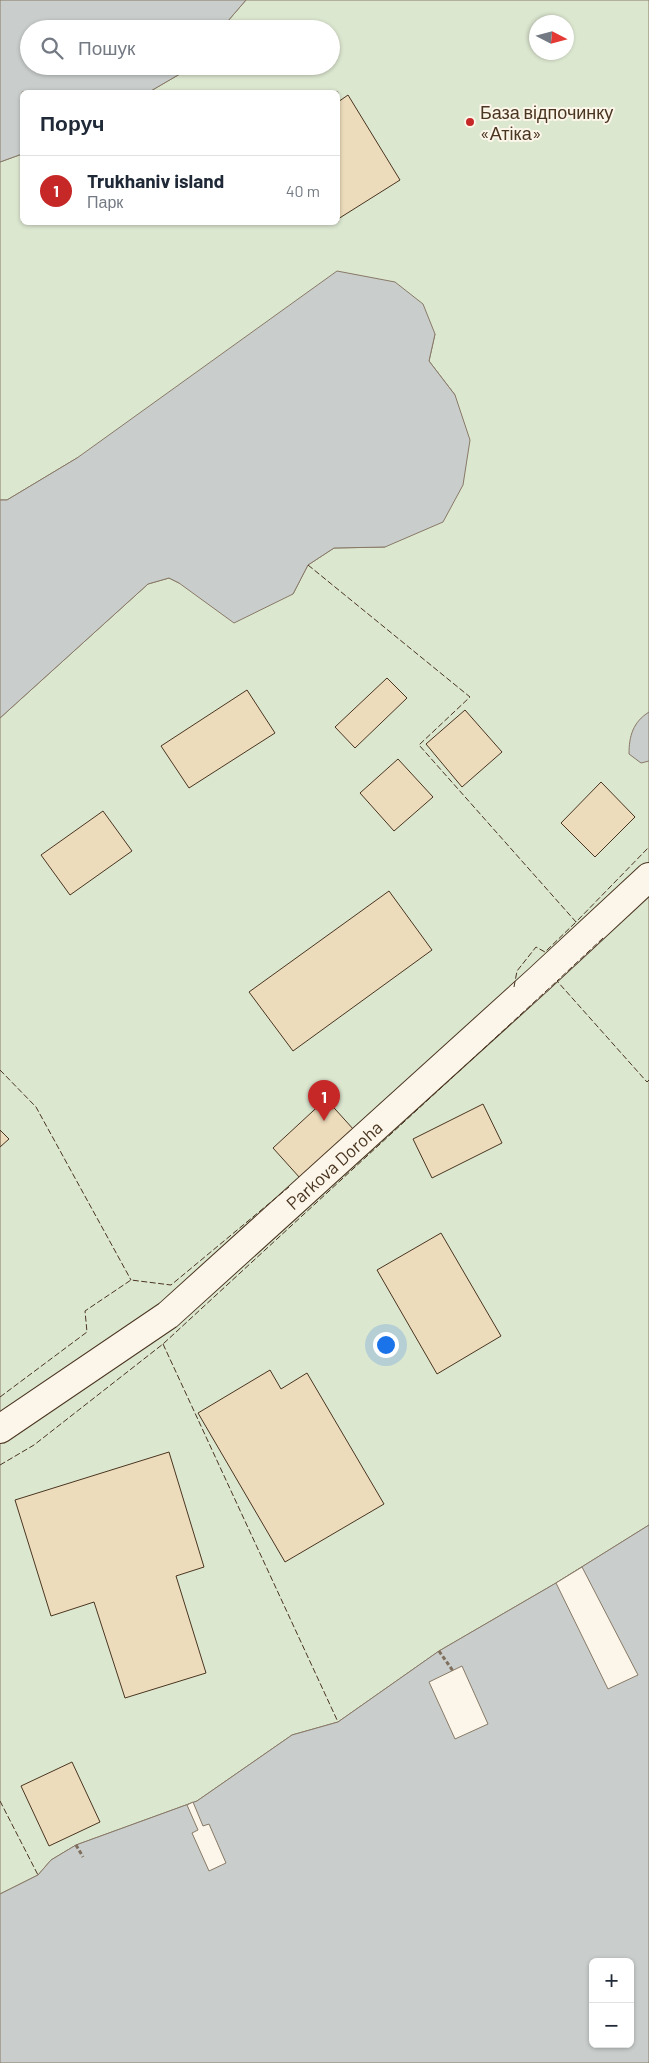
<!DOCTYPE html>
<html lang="uk">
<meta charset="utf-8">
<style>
body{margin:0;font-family:Barlow,sans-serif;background:#f6f6f7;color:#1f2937}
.controls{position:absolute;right:15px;bottom:15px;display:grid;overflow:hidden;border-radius:8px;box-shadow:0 1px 4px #0004}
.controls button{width:45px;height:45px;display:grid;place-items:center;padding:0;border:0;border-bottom:1px solid #e0e1e3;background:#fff;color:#1f2937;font:25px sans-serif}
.compass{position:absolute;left:529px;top:15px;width:45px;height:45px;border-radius:50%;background:#fff;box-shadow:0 1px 4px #0004;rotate:96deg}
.you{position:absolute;left:385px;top:1344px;width:18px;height:18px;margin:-12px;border:4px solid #fff;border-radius:50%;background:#1a73e8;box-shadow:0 0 0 8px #1a73e833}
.badge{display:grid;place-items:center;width:32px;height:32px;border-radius:50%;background:#c62828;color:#fff;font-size:16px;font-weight:700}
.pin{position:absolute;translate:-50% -41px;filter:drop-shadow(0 1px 2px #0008)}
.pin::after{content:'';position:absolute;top:26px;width:18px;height:15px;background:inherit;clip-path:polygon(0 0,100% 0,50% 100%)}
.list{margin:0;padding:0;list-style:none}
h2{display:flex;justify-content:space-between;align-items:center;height:65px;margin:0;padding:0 20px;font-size:21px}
h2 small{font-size:16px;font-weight:400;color:#747a83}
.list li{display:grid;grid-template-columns:32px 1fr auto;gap:15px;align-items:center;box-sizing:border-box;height:70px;padding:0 20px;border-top:1px solid #e0e1e3}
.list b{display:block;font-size:19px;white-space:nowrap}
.list p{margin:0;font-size:16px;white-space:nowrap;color:#747a83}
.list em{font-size:16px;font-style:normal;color:#747a83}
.icon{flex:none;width:28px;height:28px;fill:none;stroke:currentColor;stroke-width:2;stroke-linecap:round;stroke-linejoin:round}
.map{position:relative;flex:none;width:649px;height:2063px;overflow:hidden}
.search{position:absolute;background:#fff;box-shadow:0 1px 4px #0004;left:20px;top:20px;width:320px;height:55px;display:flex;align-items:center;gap:12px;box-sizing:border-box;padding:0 18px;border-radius:28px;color:#747a83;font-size:19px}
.panel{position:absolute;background:#fff;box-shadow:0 1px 4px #0004;left:20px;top:90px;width:320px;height:135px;border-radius:8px}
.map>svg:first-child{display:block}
</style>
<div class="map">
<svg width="649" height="2063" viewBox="0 0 649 2063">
<rect width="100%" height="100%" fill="#fbf6e9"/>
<path fill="#dce7d0" stroke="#887966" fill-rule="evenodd" d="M246 0H649V1525L556 1583 439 1651 338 1722 292 1735 197 1801 76 1845 51 1860 38 1875 0 1894V718L148 584 169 578 179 583 293 594 308 565 334 548 385 547 455 395 429 361 435 334 77 458 7 500H0V162L22 154V222H338V92H149L185 71 189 66H331V29H221ZM536 22H566V52H536Z"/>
<g fill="#c9cecd" stroke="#887966" fill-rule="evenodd">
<polygon points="0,0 246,0 221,29 29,29 29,66 189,66 185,71 149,92 22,92 22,154 0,162"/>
<polygon points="337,271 395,282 423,304 435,334 429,361 455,395 470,440 463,485 443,522 385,547 334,548 308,565 293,594 234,623 179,583 169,578 148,584 0,718 0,500 7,500 77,458"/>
<path d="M649 712V761L641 763 629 754C629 736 633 722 649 712Z"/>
<path d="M649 1525V2063H0V1894L38 1875 51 1860 76 1845 197 1801 292 1735 338 1722 439 1651 556 1583ZM593 1962H630V2044H593Z"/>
</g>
<g fill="#fbf6e9" stroke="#887966">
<polygon points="582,1567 638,1675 608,1689 556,1583"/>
<polygon points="462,1666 488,1724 455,1739 429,1682"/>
<polygon points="193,1802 203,1826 209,1824 226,1863 209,1871 192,1833 198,1830 187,1805"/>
</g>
<g fill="#ecdcbc" stroke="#4a3520">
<polygon points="348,95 400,180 338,219 338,102"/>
<polygon points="387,678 407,698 355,748 335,727"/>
<polygon points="247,690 275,733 189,788 161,746"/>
<polygon points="465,710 502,752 462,787 426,744"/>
<polygon points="398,759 433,797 394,831 360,793"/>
<polygon points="601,782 635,817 595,857 561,823"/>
<polygon points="103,811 132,851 70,895 41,855"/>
<polygon points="389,891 432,950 293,1051 249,992"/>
<polygon points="326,1099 354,1130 300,1178 273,1148"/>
<polygon points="483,1104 502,1143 432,1178 413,1139"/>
<polygon points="0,1130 9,1139 0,1147"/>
<polygon points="441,1233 501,1336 437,1374 377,1270"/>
<polygon points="270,1370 281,1389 307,1373 384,1504 285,1562 198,1413"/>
<polygon points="169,1452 204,1567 176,1576 206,1673 125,1698 94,1602 51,1616 15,1500"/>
<polygon points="72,1762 100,1822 49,1846 21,1786"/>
</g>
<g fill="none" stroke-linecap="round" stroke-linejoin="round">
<defs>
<polyline id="street" points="0,1429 168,1315 537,981 649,877"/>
</defs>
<use href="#street" stroke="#4a3520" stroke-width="30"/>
<g stroke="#7f6f5c" stroke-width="3" stroke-dasharray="4 2.5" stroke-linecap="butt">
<polyline points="439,1651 453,1671"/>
<polyline points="76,1845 83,1857"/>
</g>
<use href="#street" stroke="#fbf6e9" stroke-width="28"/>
<g stroke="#4a3520" stroke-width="1" stroke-dasharray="6 2.5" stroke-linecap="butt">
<polyline points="308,565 470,697 419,745 576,922 649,847"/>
<polyline points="603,938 557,981 647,1082 649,1080"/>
<polyline points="514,987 517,971 536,947 545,952 576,922"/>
<polyline points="0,1070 36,1107 131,1280"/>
<polyline points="163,1344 338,1722"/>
<polyline points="0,1397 87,1332 85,1311 131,1280 171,1285 289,1187"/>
<polyline points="0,1465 34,1445 163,1344 557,981"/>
<polyline points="0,1801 38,1875"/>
</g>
</g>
<circle fill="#c62828" stroke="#fbf6e9" stroke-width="2" cx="470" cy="122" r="5"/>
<g text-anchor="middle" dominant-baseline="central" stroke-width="4" stroke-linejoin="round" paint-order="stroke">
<g font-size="18" fill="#4a3520" stroke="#fbf6e9" text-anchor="start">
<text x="480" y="112">База відпочинку<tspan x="480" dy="21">«Атіка»</tspan></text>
</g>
<g font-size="18" fill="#4a3520" stroke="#fbf6e9">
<text transform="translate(334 1165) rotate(-42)">Parkova Doroha</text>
</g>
</g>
</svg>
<div class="controls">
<button>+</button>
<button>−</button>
</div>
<svg class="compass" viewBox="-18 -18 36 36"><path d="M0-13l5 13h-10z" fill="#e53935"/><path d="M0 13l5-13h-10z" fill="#747a83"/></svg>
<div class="you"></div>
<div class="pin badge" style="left:324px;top:1121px">1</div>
<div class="search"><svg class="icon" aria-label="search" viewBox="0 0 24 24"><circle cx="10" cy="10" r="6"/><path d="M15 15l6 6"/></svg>Пошук</div>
<section class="panel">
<h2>Поруч<small></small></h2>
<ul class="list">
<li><span class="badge">1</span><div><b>Trukhaniv island</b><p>Парк</p></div><em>40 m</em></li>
</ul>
</section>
</div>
